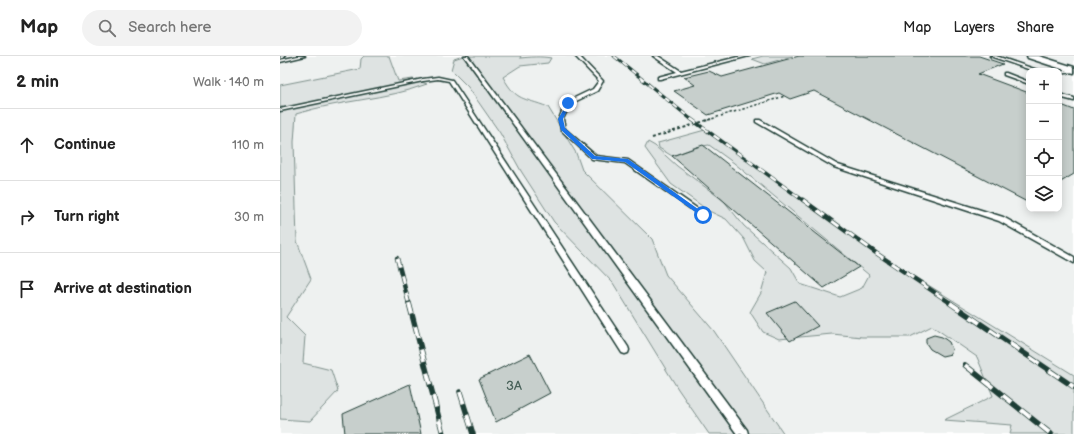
<!DOCTYPE html>
<meta charset="utf-8">
<style>
body{margin:0;font-family:"Balsamiq Sans",sans-serif;background:#f2f2f2;color:#222}
.controls{position:absolute;right:12px;top:12px;display:grid;overflow:hidden;border-radius:8px;box-shadow:0 2px 10px #0003}
.controls button{width:36px;height:36px;display:grid;place-items:center;padding:0;border:0;border-bottom:1px solid #e0e0e0;background:#fff;color:#222;font:20px sans-serif}
.stop{position:absolute;width:12px;height:12px;margin:-9px;border:3px solid #1a73e8;border-radius:50%;background:#fff}
.stop.end{background:#1a73e8;border-color:#fff;box-shadow:0 1px 4px #0008}
.list{margin:0;padding:0;list-style:none}
h2{display:flex;justify-content:space-between;align-items:center;height:52px;margin:0;padding:0 16px;font-size:17px}
h2 small{font-size:13px;font-weight:400;color:#767676}
.list li{display:grid;grid-template-columns:26px 1fr auto;gap:12px;align-items:center;box-sizing:border-box;height:72px;padding:0 16px;border-top:1px solid #e0e0e0}
.list b{display:block;font-size:15px;white-space:nowrap}
.list em{font-size:13px;font-style:normal;color:#767676}
.icon{flex:none;width:22px;height:22px;fill:none;stroke:currentColor;stroke-width:2;stroke-linecap:round;stroke-linejoin:round}
.map{position:relative;flex:none;width:794px;height:378px;overflow:hidden}
header{display:flex;align-items:center;gap:24px;box-sizing:border-box;height:56px;padding:0 20px;background:#fff;border-bottom:1px solid #e0e0e0}
header strong{font-size:19px}
nav{display:flex;gap:22px;margin-inline-start:auto;font-size:14px}
.search{width:280px;height:36px;background:#f2f2f2;display:flex;align-items:center;gap:10px;box-sizing:border-box;padding:0 14px;border-radius:22px;color:#767676;font-size:15px}
main{display:flex}
aside{flex:1;background:#fff}
.map>svg:first-child{display:block}
</style>
<header>
<strong>Map</strong>
<div class="search"><svg class="icon" aria-label="search" viewBox="0 0 24 24"><circle cx="10" cy="10" r="6"/><path d="M15 15l6 6"/></svg>Search here</div>
<nav><a>Map</a><a>Layers</a><a>Share</a></nav>
</header>
<main>
<aside>
<h2>2 min<small>Walk · 140 m</small></h2>
<ul class="list">
<li><svg class="icon" aria-label="ahead" viewBox="0 0 24 24"><path d="M12 20V5M6 11l6-6 6 6"/></svg><div><b>Continue</b></div><em>110 m</em></li>
<li><svg class="icon" aria-label="right" viewBox="0 0 24 24"><path d="M7 20v-9h11M14 6l5 5-5 5"/></svg><div><b>Turn right</b></div><em>30 m</em></li>
<li><svg class="icon" aria-label="arrive" viewBox="0 0 24 24"><path d="M6 21V4h12l-3 4 3 4H6"/></svg><div><b>Arrive at destination</b></div></li>
</ul>
</aside>
<div class="map">
<svg width="794" height="378" viewBox="0 0 794 378">
<rect width="100%" height="100%" fill="#fff"/>
<filter id="ink" filterUnits="userSpaceOnUse"><feTurbulence type="fractalNoise" baseFrequency=".025" numOctaves="2"/><feDisplacementMap in="SourceGraphic" scale="8" xChannelSelector="R" yChannelSelector="G"/><feConvolveMatrix kernelMatrix="1 2 1 2 8 2 1 2 1" color-interpolation-filters="sRGB"/></filter>
<g filter="url(#ink)">
<path fill="#eef1f0" fill-rule="evenodd" d="M13 0H794V378H0V2ZM749 15H779V153H749Z"/>
<g fill="#dee3e2" stroke="#7e908b">
<path d="M84 0H109L118 25 133 23 147 28C105 44 59 44 16 58L14 86 17 185 31 223 6 261 25 280 23 307 51 314 58 335 30 365 0 363V56L3 51H0V29L80 13 81 3Z"/>
<path d="M183 0H241L240 2C251 1 260 0 271 2L268 7 240 10 223 21C237 46 243 41 268 51L296 97 302 114 372 183 386 219 434 275 504 378H429L398 333 333 227 274 166 241 115 220 77 188 31 171 14 174 3Z"/>
<polygon points="483,0 513,0 485,8 472,3"/>
<polygon points="425,74 601,200 794,319 794,378 730,378 732,369 664,364 713,340 697,301 652,270 630,281 582,281 552,278 499,283 483,276 470,256 481,237 487,216 475,205 464,183 446,163 429,155 391,128 365,92 368,86 375,90 397,110 444,145 464,170 511,212 520,228 560,241 582,232 589,219 454,107 429,89 416,91 392,100 379,92 378,87"/>
</g>
<g fill="#c7cfcc" stroke="#1f3d34">
<polygon points="519,0 699,0 723,8 698,18 749,37 749,147 534,35 510,43 499,37 428,59 394,35 415,29 404,21 429,15 442,21"/>
<polygon points="779,48 794,54 794,118 779,127"/>
<polygon points="423,89 579,211 544,232 392,100"/>
<polygon points="515,245 538,270 510,285 487,257"/>
<polygon points="654,279 662,281 669,286 672,293 671,298 662,300 650,293 646,287 646,282"/>
<polygon points="250,298 270,337 216,366 199,323"/>
<polygon points="130,328 141,378 65,378 63,358"/>
</g>
<g fill="none" stroke-linecap="round" stroke-linejoin="round">
<defs>
<g id="service">
<polygon points="18,0 25,0 0,6 0,4"/>
<polygon points="184,0 188,0 467,374 468,378 457,378"/>
<polygon points="295,0 299,0 323,25 317,35 290,48 283,63 285,73 316,100 348,104 425,158 426,159 425,160 421,160 345,107 312,103 281,74 279,63 286,46 313,33 319,25"/>
<polygon points="373,0 378,0 401,15 462,0 469,0 380,23 378,23 378,21 397,16"/>
<polygon points="710,0 716,0 760,15 754,15"/>
<polygon points="794,14 794,16 779,18 779,16"/>
<polygon points="724,17 726,17 749,26 749,28 724,19"/>
<polygon points="158,21 172,24 348,291 349,294 348,297 345,298 342,297 169,25 158,23 143,25 0,55 0,53 143,23"/>
<polygon points="779,38 794,42 794,45 779,41"/>
<polygon points="476,64 480,64 558,109 723,161 794,201 794,207 719,165 554,111 476,66"/>
</g>
<g id="minor">
<polygon points="0,0 5,0 1,3"/>
<polygon points="747,0 759,0 794,11 794,17 748,2"/>
</g>
</defs>
<use href="#service" stroke="#1f3d34" stroke-width="3"/>
<use href="#minor" stroke="#1f3d34" stroke-width="3"/>
<polyline stroke="#1f3d34" stroke-width="1.5" stroke-dasharray="2.5 2" stroke-linecap="butt" points="428,64 505,40"/>
<polyline stroke="#1f3d34" stroke-width="2" stroke-dasharray="3 2.5" stroke-linecap="butt" points="372,82 431,63"/>
<use href="#service" fill="#fff" fill-rule="evenodd"/>
<use href="#minor" fill="#fff" fill-rule="evenodd"/>
<defs>
<polyline id="rail-far3" points="334,0 412,64"/>
<polyline id="rail-far2" points="411,63 524,145"/>
<g id="rail-far1">
<polyline points="523,144 596,197 672,248"/>
<polyline points="117,202 129,248"/>
</g>
<g id="rail">
<polyline points="129,247 163,378"/>
<polyline points="670,247 794,331"/>
<polyline points="685,309 771,378"/>
<polyline points="180,336 193,378"/>
</g>
</defs>
<use href="#rail-far3" stroke="#1f3d34" stroke-width="3"/>
<use href="#rail-far2" stroke="#1f3d34" stroke-width="3.5"/>
<use href="#rail-far1" stroke="#1f3d34" stroke-width="4.5"/>
<use href="#rail" stroke="#1f3d34" stroke-width="5.5"/>
<use href="#rail-far3" stroke="#fff" stroke-width="2" stroke-dasharray="5.5" stroke-linecap="butt"/>
<use href="#rail-far2" stroke="#fff" stroke-width="2.5" stroke-dasharray="7" stroke-linecap="butt"/>
<use href="#rail-far1" stroke="#fff" stroke-width="3" stroke-dasharray="9" stroke-linecap="butt"/>
<use href="#rail" stroke="#fff" stroke-width="4" stroke-dasharray="12" stroke-linecap="butt"/>
</g>
</g>
<polygon fill="#1a73e8" points="288,46 291,47 283,63 285,72 315,100 348,103 425,158 425,160 421,160 345,106 312,103 281,74 278,63"/>
<g text-anchor="middle" dominant-baseline="central" stroke-width="3" stroke-linejoin="round" paint-order="stroke">
<g font-size="13" fill="#49625a">
<text x="234" y="330">3А</text>
</g>
</g>
</svg>
<div class="controls">
<button>+</button>
<button>−</button>
<button><svg class="icon" aria-label="locate" viewBox="0 0 24 24"><circle cx="12" cy="12" r="6"/><path d="M12 2v4M12 18v4M2 12h4M18 12h4"/></svg></button>
<button><svg class="icon" aria-label="layers" viewBox="0 0 24 24"><path d="M12 4l9 5-9 5-9-5zM3 14l9 5 9-5"/></svg></button>
</div>
<div class="stop" style="left:423px;top:159px"></div>
<div class="stop end" style="left:288px;top:47px"></div>
</div>
</main>
